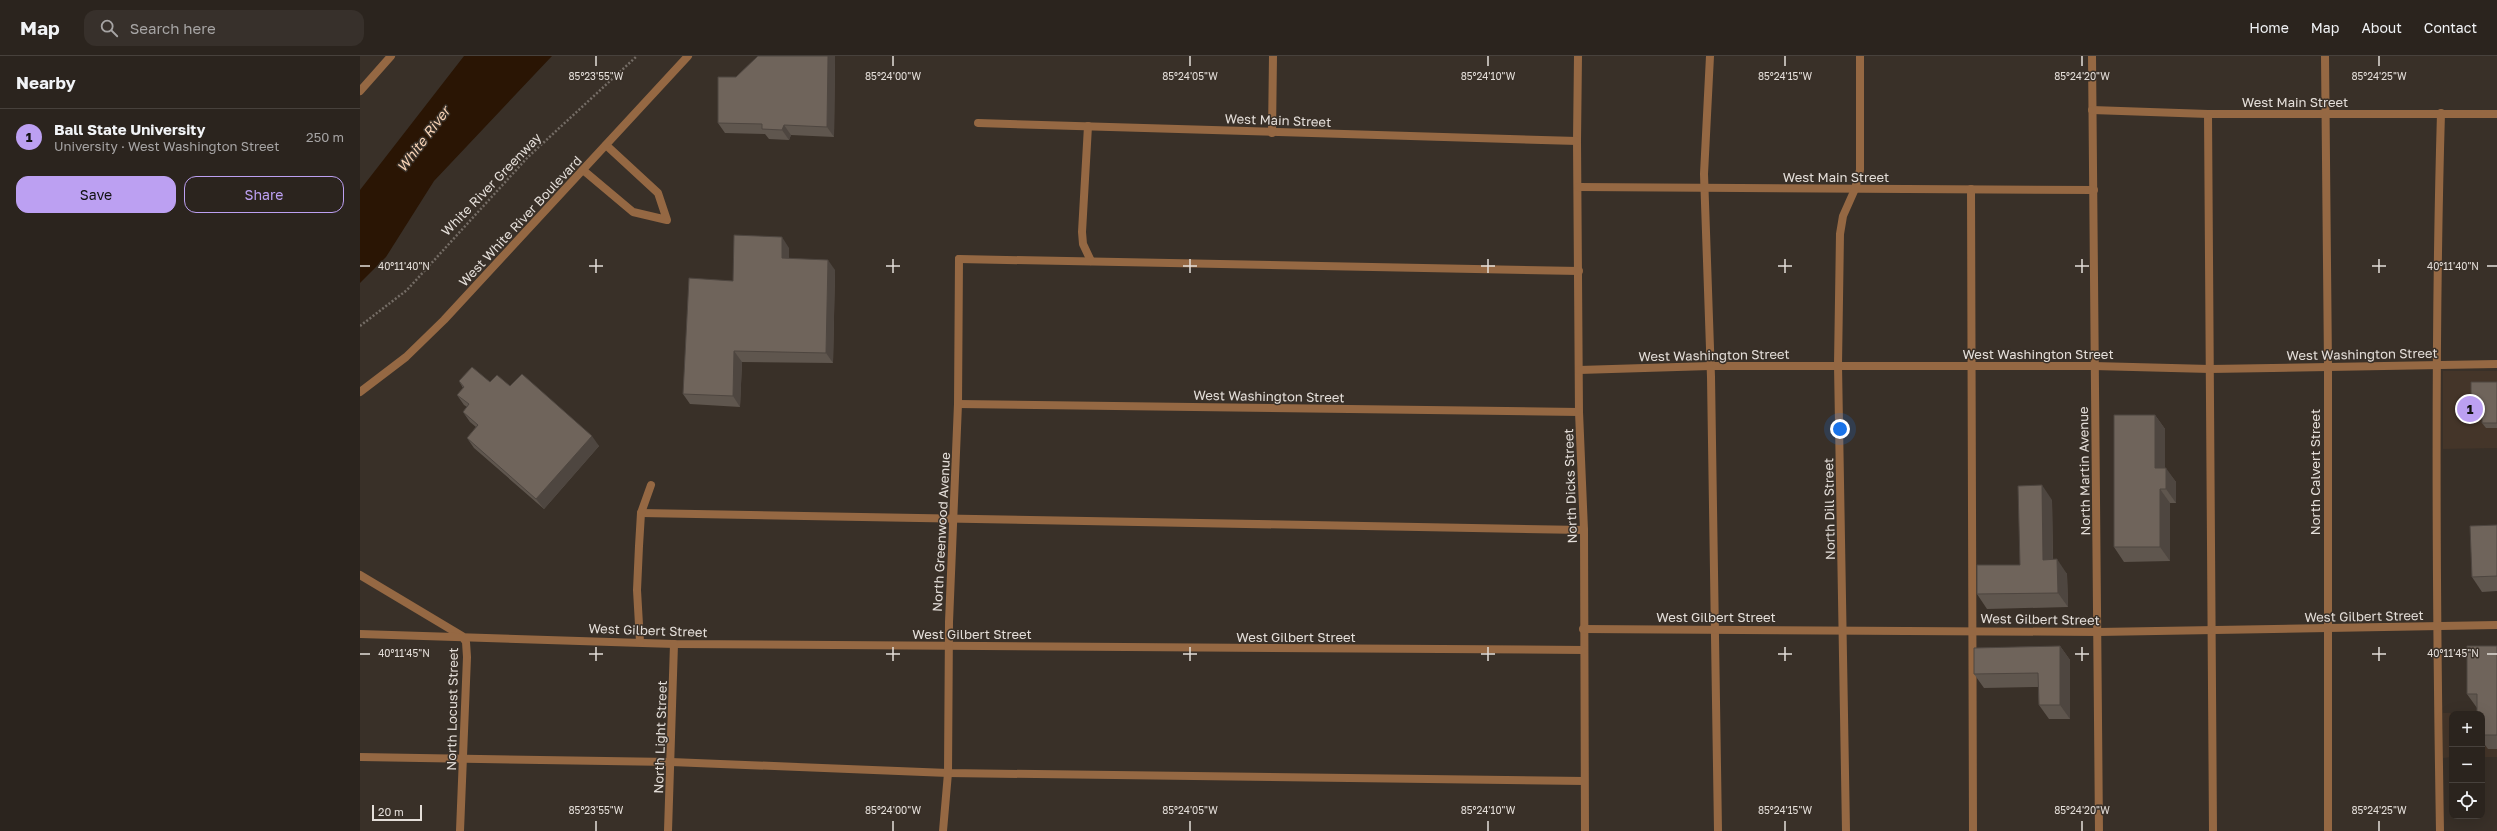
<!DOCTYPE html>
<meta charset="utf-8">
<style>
body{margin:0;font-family:"Golos Text",sans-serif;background:#37302b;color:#f1f3f6}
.controls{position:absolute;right:12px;bottom:12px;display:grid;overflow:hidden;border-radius:8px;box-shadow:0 4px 16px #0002}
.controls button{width:36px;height:36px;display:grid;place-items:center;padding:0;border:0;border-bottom:1px solid #47413c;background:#2b241e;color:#f1f3f6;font:20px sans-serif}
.scale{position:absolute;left:12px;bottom:10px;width:50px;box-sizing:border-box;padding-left:4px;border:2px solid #e4ded9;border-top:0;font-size:11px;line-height:14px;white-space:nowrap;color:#e4ded9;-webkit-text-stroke:3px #393028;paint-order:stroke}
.you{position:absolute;left:1480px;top:373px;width:14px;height:14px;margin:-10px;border:3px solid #fff;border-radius:50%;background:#1a73e8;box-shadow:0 0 0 6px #1a73e833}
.badge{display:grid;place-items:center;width:26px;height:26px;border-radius:50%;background:#bca0f2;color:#111;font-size:13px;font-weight:700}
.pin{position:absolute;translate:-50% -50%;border:2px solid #fff;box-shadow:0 1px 4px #0006}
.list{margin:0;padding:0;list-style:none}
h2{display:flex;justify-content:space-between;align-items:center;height:52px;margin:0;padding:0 16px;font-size:17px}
h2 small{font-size:13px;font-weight:400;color:#a6a4a4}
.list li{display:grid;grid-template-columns:26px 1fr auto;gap:12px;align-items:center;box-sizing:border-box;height:56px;padding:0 16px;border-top:1px solid #47413c}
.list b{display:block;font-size:15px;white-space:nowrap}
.list p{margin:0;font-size:13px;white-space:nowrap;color:#a6a4a4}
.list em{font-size:13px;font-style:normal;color:#a6a4a4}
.actions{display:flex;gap:8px;padding:12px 16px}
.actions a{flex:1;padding:9px 0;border:1px solid #bca0f2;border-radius:12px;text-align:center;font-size:14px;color:#bca0f2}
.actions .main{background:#bca0f2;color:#111}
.icon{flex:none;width:22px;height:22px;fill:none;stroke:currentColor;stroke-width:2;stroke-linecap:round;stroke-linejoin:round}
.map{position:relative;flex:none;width:2137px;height:775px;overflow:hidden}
header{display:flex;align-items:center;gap:24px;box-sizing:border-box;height:56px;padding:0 20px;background:#2b241e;border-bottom:1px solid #47413c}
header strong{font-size:19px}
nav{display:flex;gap:22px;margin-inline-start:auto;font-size:14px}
.search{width:280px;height:36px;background:#37302b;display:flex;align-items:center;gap:10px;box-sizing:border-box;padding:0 14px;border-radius:12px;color:#a6a4a4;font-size:15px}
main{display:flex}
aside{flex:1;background:#2b241e}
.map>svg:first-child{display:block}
</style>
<header>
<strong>Map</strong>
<div class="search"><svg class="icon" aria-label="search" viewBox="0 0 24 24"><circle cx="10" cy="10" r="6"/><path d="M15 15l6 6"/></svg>Search here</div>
<nav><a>Home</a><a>Map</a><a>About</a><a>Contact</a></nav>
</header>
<main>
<aside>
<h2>Nearby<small></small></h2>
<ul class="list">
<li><span class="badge">1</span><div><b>Ball State University</b><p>University · West Washington Street</p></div><em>250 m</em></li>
</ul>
<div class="actions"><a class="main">Save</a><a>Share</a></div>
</aside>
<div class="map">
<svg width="2137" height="775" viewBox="0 0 2137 775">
<rect width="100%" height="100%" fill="#393028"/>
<g fill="#443529">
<polygon points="2083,315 2137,315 2137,392 2083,393"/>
<polygon points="2137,656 2137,701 2122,701 2122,658 2092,658 2092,701 2083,702 2083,657"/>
</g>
<polygon fill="#2a1504" points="104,0 192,0 74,125 26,201 0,227 0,134"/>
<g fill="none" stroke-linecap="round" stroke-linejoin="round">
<polyline stroke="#756d66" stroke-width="2.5" stroke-dasharray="2 2" stroke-linecap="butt" points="0,270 47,234 168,101 277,0"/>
<g stroke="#956843" stroke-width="8">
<polyline points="1350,0 1344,118 1351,321 1358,775"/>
<polyline points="1848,58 1853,775"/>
<polyline points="728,70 722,176 723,188 731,205"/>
<polyline points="223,114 273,156 307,164 298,137 246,89"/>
<polyline points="1611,133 1613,775"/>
<polyline points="599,203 1219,215"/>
<polyline points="281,457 1224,474"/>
<polyline points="0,701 311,706 588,717 1224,725"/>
<path d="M2080 775C2076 536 2074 296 2081 57"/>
</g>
<g stroke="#956843" stroke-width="8">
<polyline points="1218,0 1217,85 1219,356 1224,474 1225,775"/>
<polyline points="1732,0 1739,775"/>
<polyline points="1965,0 1968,310 1968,775"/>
<polyline points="0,35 31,0"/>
<polyline points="1732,54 1848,58 2137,58"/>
<polyline points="618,67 1217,85"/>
<polyline points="912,77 913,0"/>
<polyline points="1218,131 1734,134"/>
<polyline points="1219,314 1350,310 1734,310 1850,313 2137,308"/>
<polyline points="598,348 1219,356"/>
<polyline points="0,519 102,580 106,586 107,601 100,775"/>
<polyline points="1223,573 1738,576 2137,569"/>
<polyline points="0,578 314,588 1224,594"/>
<polyline points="280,586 277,534 279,490 281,457 291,429"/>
<polyline points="308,775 314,588"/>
<polyline points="583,775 588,717 589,566 598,348 599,203"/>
<polyline points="1486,775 1478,309 1480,178 1483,160 1495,133 1500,114 1500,0"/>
</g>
<polyline stroke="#956843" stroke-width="8" points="0,336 46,301 84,264 328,0"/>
</g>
<g fill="#5f564e">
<polygon points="398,0 475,0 474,81 431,79 429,84 409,83 405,78 365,77 358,67 376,21"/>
<polygon points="429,192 429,202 475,214 473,307 382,306 380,351 330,348 323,338 373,225"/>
<polygon points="99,325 130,326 150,330 239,390 184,453 114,392 107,382 116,371 110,366 103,356 107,351 104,349 97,339 103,332"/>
<polygon points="2137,326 2137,372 2126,372 2122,367 2122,351 2115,351 2111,346"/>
<polygon points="1795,359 1805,373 1805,412 1816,426 1816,447 1810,447 1810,505 1764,506 1754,491"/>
<polygon points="1692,444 1693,503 1707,518 1708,551 1627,553 1617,538 1660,509"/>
<polygon points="2137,469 2137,535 2122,536 2112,521"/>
<polygon points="1700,590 1710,604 1710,663 1689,663 1679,649 1678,631 1624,632 1614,618"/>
<polygon points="2137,590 2137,693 2128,693 2122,685 2122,658 2117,652 2107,638"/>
</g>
<g fill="#4e4640">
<polygon points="468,0 475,0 474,81 467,71"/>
<polygon points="424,69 431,79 429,84 422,74"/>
<polygon points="422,181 429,192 429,212 422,202"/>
<polygon points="468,204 475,214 473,307 466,297"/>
<polygon points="374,295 382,306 380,351 373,340"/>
<polygon points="1795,359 1805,373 1805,426 1795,412"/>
<polygon points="232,380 239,390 184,453 176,443"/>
<polygon points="1806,412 1816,426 1816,447 1806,433"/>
<polygon points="1682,429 1692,444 1693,518 1683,504"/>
<polygon points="1800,433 1810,447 1810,505 1800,491"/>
<polygon points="1697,503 1707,518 1708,551 1698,537"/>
<polygon points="1700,590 1710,604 1710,663 1700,649"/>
</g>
<g fill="#6f645b" stroke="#4e4640">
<polygon points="398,0 468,0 467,71 424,69 422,74 402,73 402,68 358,67 358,21 376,21"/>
<polygon points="374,179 422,181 422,202 468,204 466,297 374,295 373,340 323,338 329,222 373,225"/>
<polygon points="112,311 130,326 137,319 150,330 162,318 232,380 176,443 107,382 118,369 103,356 109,348 97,339 104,331 99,325"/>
<polygon points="2111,326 2137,326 2137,367 2122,367 2122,346 2111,346"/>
<polygon points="1754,359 1795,359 1795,412 1806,412 1806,433 1800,433 1800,491 1754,491"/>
<polygon points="1682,429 1683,504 1697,503 1698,537 1617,538 1617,509 1660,509 1658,430"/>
<polygon points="2137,469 2137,520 2112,521 2110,470"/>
<polygon points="1700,590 1700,649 1679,649 1678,617 1614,618 1614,592"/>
<polygon points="2107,590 2137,590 2137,679 2122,679 2122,658 2117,658 2117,638 2107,638"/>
</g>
<path fill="none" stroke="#e4ded9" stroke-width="1.5" d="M236 0V10M533 0V10M830 0V10M1128 0V10M1425 0V10M1722 0V10M2019 0V10M236 203V217M533 203V217M830 203V217M1128 203V217M1425 203V217M1722 203V217M2019 203V217M0 210H10M229 210H243M526 210H540M823 210H837M1121 210H1135M1418 210H1432M1715 210H1729M2012 210H2026M2127 210H2137M236 591V605M533 591V605M830 591V605M1128 591V605M1425 591V605M1722 591V605M2019 591V605M0 598H10M229 598H243M526 598H540M823 598H837M1121 598H1135M1418 598H1432M1715 598H1729M2012 598H2026M2127 598H2137M236 765V775M533 765V775M830 765V775M1128 765V775M1425 765V775M1722 765V775M2019 765V775"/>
<g text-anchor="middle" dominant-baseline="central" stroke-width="3" stroke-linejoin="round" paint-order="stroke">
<g font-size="13" fill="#e4ded9" stroke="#393028">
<text x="1935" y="46">West Main Street</text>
<text transform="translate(918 64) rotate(2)">West Main Street</text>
<text x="1476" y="121">West Main Street</text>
<text transform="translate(131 128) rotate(-46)">White River Greenway</text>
<text transform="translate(160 165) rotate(-47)">West White River Boulevard</text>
<text x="1678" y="298">West Washington Street</text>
<text transform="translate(2002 298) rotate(-1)">West Washington Street</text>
<text transform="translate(1354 299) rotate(-1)">West Washington Street</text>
<text transform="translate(909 340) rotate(1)">West Washington Street</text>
<text transform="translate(1724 415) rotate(-91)">North Martin Avenue</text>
<text transform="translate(1955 416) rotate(-90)">North Calvert Street</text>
<text transform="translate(1210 430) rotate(-92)">North Dicks Street</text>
<text transform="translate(1469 453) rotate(-91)">North Dill Street</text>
<text transform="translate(581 476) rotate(-87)">North Greenwood Avenue</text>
<text transform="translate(2004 560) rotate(-1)">West Gilbert Street</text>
<text x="1356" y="561">West Gilbert Street</text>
<text transform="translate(1680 563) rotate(1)">West Gilbert Street</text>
<text transform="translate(288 574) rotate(2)">West Gilbert Street</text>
<text x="612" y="578">West Gilbert Street</text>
<text x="936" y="581">West Gilbert Street</text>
<text transform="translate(92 653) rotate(-89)">North Locust Street</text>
<text transform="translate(300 681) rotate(-88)">North Light Street</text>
</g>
<g font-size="14" font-style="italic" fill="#f7d2b5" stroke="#393028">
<text transform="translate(63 83) rotate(-53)">White River</text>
</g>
</g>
<g font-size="10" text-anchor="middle" fill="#e4ded9" stroke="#393028" stroke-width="3" stroke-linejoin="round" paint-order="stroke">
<text x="236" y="24">85°23'55"W</text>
<text x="533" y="24">85°24'00"W</text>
<text x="830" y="24">85°24'05"W</text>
<text x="1128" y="24">85°24'10"W</text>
<text x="1425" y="24">85°24'15"W</text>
<text x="1722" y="24">85°24'20"W</text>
<text x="2019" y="24">85°24'25"W</text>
<text x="2093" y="214">40°11'40"N</text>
<text x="44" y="214">40°11'40"N</text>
<text x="2093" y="601">40°11'45"N</text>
<text x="44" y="601">40°11'45"N</text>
<text x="236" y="758">85°23'55"W</text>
<text x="533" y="758">85°24'00"W</text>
<text x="830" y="758">85°24'05"W</text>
<text x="1128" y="758">85°24'10"W</text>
<text x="1425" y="758">85°24'15"W</text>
<text x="1722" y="758">85°24'20"W</text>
<text x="2019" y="758">85°24'25"W</text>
</g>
</svg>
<div class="controls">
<button>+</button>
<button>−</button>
<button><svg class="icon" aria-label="locate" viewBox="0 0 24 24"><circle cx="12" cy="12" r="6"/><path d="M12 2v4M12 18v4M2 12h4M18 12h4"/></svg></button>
</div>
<div class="scale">20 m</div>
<div class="you"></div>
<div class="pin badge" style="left:2110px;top:353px">1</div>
</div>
</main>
